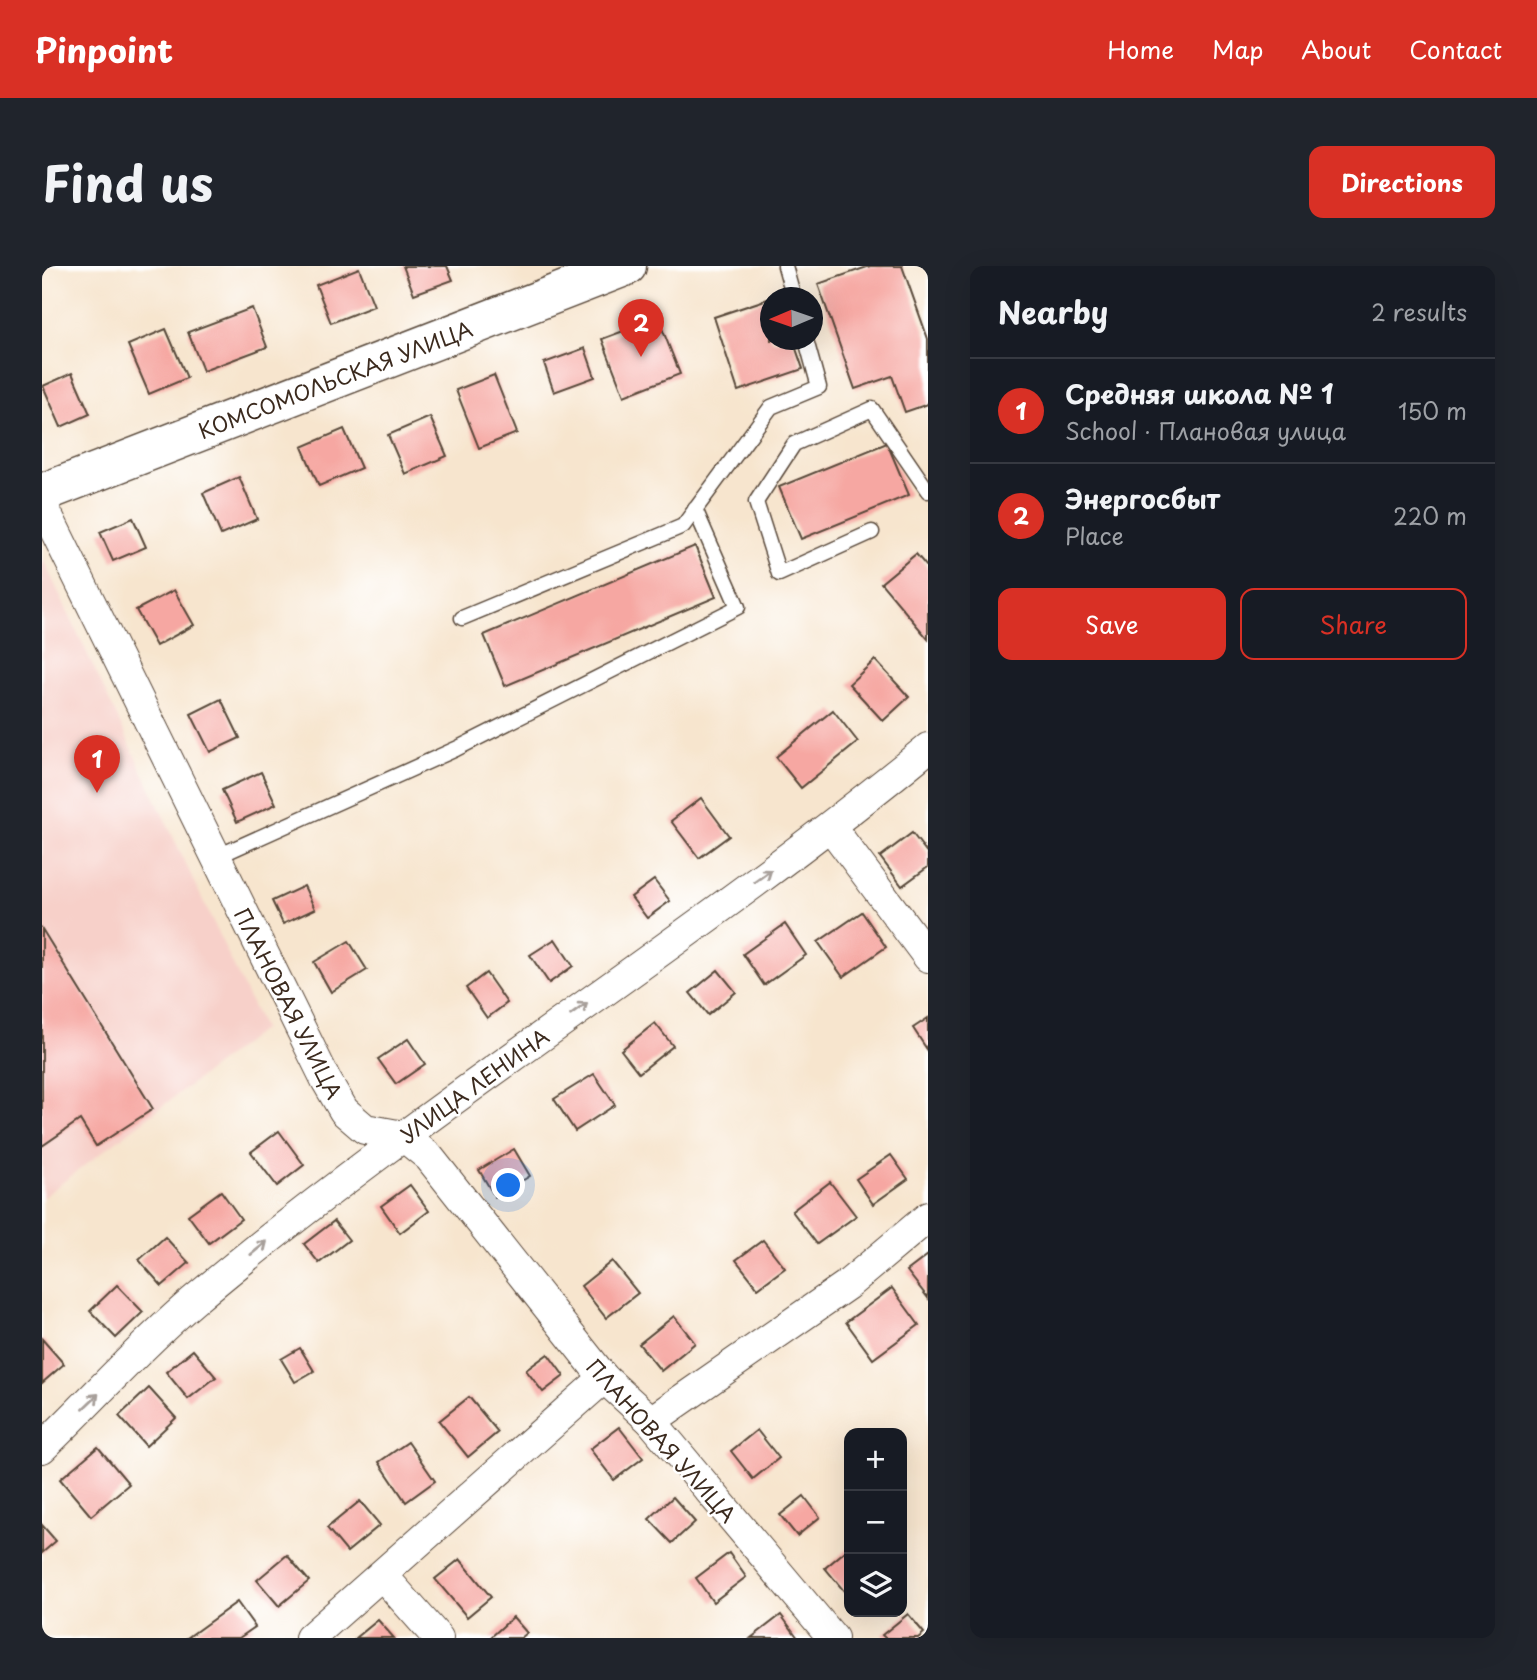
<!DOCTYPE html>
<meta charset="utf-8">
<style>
body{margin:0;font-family:"Playpen Sans",sans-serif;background:#20242c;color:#f1f3f6}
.controls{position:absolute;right:21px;bottom:21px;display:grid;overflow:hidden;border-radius:14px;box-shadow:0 7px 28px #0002}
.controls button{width:63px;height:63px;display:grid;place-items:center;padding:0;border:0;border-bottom:2px solid #363941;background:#171b24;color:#f1f3f6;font:35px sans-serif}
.compass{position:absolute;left:718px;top:21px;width:63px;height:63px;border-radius:50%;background:#171b24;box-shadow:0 7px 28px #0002;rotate:268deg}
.you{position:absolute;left:467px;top:920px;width:24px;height:24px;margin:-18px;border:5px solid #fff;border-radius:50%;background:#1a73e8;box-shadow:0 0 0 10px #1a73e833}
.badge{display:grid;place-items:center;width:46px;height:46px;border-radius:50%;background:#d93025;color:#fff;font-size:23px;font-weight:700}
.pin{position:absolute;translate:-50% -58px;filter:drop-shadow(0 2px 4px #0008)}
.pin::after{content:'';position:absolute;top:37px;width:24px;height:21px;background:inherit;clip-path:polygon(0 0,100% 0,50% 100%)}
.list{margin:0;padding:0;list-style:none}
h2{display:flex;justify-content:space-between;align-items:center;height:91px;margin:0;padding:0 28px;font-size:30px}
h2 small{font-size:23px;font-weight:400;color:#9ea1a6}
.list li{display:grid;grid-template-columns:46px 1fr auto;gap:21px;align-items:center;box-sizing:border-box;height:105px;padding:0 28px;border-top:2px solid #363941}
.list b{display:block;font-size:26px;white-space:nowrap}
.list p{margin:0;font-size:23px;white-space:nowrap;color:#9ea1a6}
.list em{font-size:23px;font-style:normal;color:#9ea1a6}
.actions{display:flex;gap:14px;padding:21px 28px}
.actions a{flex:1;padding:16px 0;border:2px solid #d93025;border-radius:14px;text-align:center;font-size:24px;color:#d93025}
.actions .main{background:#d93025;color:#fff}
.icon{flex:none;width:38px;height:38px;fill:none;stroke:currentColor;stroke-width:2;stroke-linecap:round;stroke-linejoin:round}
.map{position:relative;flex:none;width:886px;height:1372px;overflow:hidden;border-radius:14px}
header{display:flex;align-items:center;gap:42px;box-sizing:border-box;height:98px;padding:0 35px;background:#d93025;color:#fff}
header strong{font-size:33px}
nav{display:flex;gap:38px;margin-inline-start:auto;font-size:24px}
.intro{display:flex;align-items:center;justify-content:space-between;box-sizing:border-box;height:168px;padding:0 42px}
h1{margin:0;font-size:49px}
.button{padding:18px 32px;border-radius:14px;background:#d93025;color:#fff;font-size:24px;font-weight:700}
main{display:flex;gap:42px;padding:0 42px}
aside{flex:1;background:#171b24;border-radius:14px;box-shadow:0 7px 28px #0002}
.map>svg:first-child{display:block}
</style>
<header>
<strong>Pinpoint</strong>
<nav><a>Home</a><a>Map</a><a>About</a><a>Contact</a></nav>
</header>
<div class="intro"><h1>Find us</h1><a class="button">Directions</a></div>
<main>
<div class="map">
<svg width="886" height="1372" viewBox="0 0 886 1372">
<rect width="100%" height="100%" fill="#fff"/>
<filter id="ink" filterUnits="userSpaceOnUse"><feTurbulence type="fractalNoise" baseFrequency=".0143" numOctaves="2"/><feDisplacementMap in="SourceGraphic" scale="14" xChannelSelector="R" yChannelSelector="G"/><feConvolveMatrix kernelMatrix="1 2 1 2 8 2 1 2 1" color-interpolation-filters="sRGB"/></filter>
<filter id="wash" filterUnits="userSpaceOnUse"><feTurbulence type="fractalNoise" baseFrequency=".00686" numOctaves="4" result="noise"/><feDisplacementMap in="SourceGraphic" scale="28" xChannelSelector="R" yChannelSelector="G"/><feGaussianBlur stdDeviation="1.57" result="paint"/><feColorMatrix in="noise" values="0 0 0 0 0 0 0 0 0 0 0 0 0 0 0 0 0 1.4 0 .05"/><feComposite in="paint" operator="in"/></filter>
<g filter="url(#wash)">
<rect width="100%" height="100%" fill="#f7e5ce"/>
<polygon fill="#f7d0c9" points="0,291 221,763 0,932"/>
<g id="blocks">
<g fill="#f6a7a2">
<polygon points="361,0 405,0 411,14 372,28"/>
<polygon points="828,0 860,0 886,73 886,138 863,146 850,110 813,123 776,18"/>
<polygon points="317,2 332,40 289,57 274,19"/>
<polygon points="729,32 729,74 751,74 761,103 696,125 672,51"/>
<polygon points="210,42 225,81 161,105 146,66"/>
<polygon points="616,52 638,108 582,130 560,73"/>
<polygon points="124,63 145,112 107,128 86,79"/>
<polygon points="543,82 553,111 512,126 502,97"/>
<polygon points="30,107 48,148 19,161 1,120"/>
<polygon points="452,109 475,167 437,182 414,124"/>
<polygon points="388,151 405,190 363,208 346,169"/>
<polygon points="302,163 319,202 277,220 260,181"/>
<polygon points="845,177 867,229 759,273 737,221"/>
<polygon points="197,211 215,253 179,269 161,227"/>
<polygon points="91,252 104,281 71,295 58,266"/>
<polygon points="653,280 674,331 463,420 442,369"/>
<polygon points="874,288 886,302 886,373 839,317"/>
<polygon points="132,324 152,359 114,380 94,344"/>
<polygon points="833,394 867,431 841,455 807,418"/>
<polygon points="179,433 198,472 168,486 149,448"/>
<polygon points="791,444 816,476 759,522 734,491"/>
<polygon points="219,506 234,538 195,556 180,524"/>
<polygon points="659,532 687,570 657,592 629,555"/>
<polygon points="870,567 886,588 886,601 860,620 838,591"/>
<polygon points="612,614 628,635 605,652 589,631"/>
<polygon points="262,620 273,643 241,658 230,635"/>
<polygon points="820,646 844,681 801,711 776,676"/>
<polygon points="743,658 764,689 722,719 701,688"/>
<polygon points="0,663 111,843 54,880 38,854 0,880"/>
<polygon points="513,673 531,700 507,717 488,689"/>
<polygon points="307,675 325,704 289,726 272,696"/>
<polygon points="676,704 694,726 666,749 648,727"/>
<polygon points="444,707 465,737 445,752 424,722"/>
<polygon points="886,752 886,785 871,762"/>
<polygon points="613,757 631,780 597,807 579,784"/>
<polygon points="366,773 383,798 354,818 336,793"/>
<polygon points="552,808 573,839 533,865 512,833"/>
<polygon points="237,865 262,899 235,920 209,886"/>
<polygon points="472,883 488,910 453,931 437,904"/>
<polygon points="849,889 866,913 831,938 814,913"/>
<polygon points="788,916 814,950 775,978 750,945"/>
<polygon points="368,919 387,945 358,967 339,940"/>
<polygon points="179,925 199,953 167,977 146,949"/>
<polygon points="292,955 307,974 277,997 262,978"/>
<polygon points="123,971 147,997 120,1020 97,994"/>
<polygon points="721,974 743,1002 716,1022 694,994"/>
<polygon points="886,989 886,1032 865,1005"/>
<polygon points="570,995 596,1027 564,1052 539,1020"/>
<polygon points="75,1019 101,1046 74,1072 48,1045"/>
<polygon points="850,1022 877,1059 831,1093 804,1056"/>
<polygon points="632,1050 653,1077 619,1105 597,1078"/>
<polygon points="0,1073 22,1098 0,1117"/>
<polygon points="258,1082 272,1105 253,1116 239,1093"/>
<polygon points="151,1084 174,1111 146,1133 124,1106"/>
<polygon points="506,1088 522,1110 501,1126 484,1104"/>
<polygon points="107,1122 134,1152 104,1180 77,1150"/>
<polygon points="427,1131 456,1166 426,1191 397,1155"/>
<polygon points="577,1161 601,1192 572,1214 548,1183"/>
<polygon points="715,1164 737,1192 711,1213 689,1185"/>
<polygon points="366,1176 393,1215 364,1236 337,1196"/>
<polygon points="56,1181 87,1218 49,1250 18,1213"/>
<polygon points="762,1230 778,1251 755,1270 738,1249"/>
<polygon points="631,1231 653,1256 630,1277 607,1253"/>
<polygon points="318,1235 338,1259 305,1286 285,1262"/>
<polygon points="0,1259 14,1275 0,1287"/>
<polygon points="807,1282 807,1328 806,1330 783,1302"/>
<polygon points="687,1287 704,1311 671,1336 654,1312"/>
<polygon points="245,1289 267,1315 237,1340 215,1314"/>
<polygon points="418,1293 449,1331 425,1351 393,1313"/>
<polygon points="195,1336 213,1361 197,1372 145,1372"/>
<polygon points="866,1348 882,1367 876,1372 843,1372 840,1369"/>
<polygon points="739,1349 756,1372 709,1372"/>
<polygon points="471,1351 485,1367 479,1372 448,1372"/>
<polygon points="336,1354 352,1372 314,1372"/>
</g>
</g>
</g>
<g filter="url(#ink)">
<use href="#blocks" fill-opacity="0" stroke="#574638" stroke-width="2"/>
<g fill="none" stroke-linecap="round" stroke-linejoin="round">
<defs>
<g id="service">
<polyline points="743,0 752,32"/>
<polyline points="830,266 737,308 714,236 752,178 830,143 886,225"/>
<polyline points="420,352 641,260 729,141 777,121 764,74"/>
<polyline points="174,591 414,483 696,341 653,243"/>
</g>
<g id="minor">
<polyline points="0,238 284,814 302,845 323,863 361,870 387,891 562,1112 609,1155 791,1372"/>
<polyline points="789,561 886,691"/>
<polyline points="609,1155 805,1019 886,951"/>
<path d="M0 1182C50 1134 98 1080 151 1035 386 837 649 677 886 482"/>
<polyline points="341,1310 396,1372"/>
<polyline points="268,1372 562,1112"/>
</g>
<polyline id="secondary" points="0,227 585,0"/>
</defs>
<use href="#service" stroke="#574638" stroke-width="17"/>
<use href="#minor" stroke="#574638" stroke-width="32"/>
<use href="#secondary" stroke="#574638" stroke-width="41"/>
<use href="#service" stroke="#fff" stroke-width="14"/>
<use href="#minor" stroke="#fff" stroke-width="30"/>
<use href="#secondary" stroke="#fff" stroke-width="38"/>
</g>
<defs><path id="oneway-shaft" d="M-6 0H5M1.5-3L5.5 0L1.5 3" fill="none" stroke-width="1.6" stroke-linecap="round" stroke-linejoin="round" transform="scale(1.75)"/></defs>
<g stroke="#a79f9a">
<use href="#oneway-shaft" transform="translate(721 610) rotate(-36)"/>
<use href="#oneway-shaft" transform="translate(537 743) rotate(-36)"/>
<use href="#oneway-shaft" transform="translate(217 982) rotate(-39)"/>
<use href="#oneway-shaft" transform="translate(49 1135) rotate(-44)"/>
</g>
</g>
<g text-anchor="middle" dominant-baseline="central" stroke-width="5" stroke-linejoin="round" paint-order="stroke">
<g font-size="21" fill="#3b2a1e" stroke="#fff">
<text transform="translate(293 113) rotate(-21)">КОМСОМОЛЬСКАЯ УЛИЦА</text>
<text transform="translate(247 737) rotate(63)">ПЛАНОВАЯ УЛИЦА</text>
<text transform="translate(432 819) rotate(-36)">УЛИЦА ЛЕНИНА</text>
<text transform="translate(620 1174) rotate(48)">ПЛАНОВАЯ УЛИЦА</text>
</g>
</g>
</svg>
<div class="controls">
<button>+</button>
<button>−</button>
<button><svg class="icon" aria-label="layers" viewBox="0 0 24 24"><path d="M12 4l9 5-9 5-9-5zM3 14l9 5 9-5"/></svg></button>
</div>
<svg class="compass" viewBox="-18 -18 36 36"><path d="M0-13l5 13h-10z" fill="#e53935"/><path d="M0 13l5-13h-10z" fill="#9ea1a6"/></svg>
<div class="you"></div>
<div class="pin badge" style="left:55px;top:527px">1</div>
<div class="pin badge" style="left:599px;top:91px">2</div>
</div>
<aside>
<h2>Nearby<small>2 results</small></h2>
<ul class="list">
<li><span class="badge">1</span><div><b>Средняя школа № 1</b><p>School · Плановая улица</p></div><em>150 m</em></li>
<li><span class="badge">2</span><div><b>Энергосбыт</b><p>Place</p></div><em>220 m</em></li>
</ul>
<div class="actions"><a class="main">Save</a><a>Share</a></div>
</aside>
</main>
